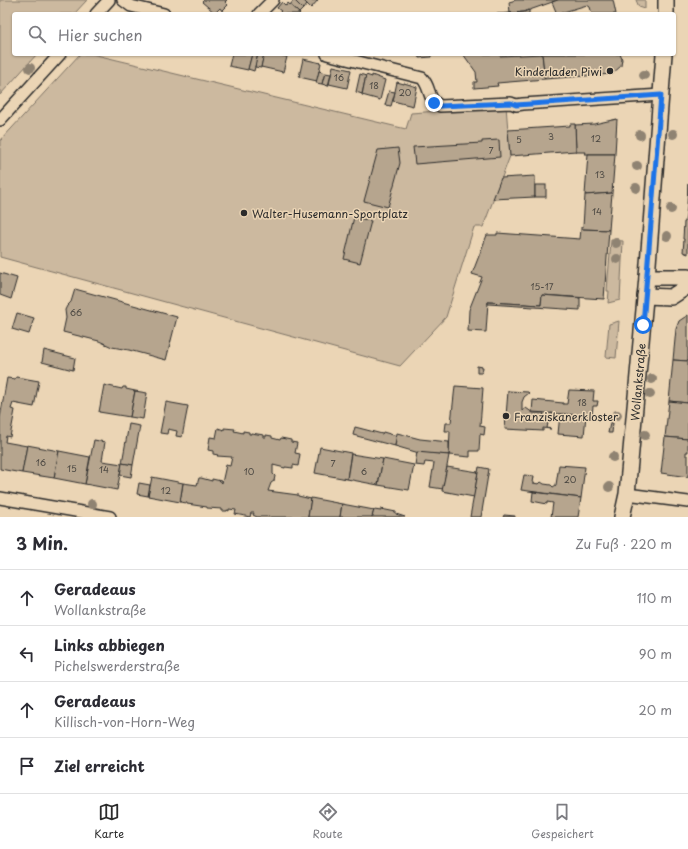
<!DOCTYPE html>
<html lang="de">
<meta charset="utf-8">
<style>
body{margin:0;font-family:"Playpen Sans",sans-serif;background:#f7f7f7;color:#2b2b33}
.stop{position:absolute;width:12px;height:12px;margin:-9px;border:3px solid #1a73e8;border-radius:50%;background:#fff}
.stop.end{background:#1a73e8;border-color:#fff;box-shadow:0 1px 4px #0008}
.list{margin:0;padding:0;list-style:none}
h2{display:flex;justify-content:space-between;align-items:center;height:52px;margin:0;padding:0 16px;font-size:17px}
h2 small{font-size:13px;font-weight:400;color:#7c7c81}
.list li{display:grid;grid-template-columns:26px 1fr auto;gap:12px;align-items:center;box-sizing:border-box;height:56px;padding:0 16px;border-top:1px solid #e1e1e2}
.list b{display:block;font-size:15px;white-space:nowrap}
.list p{margin:0;font-size:13px;white-space:nowrap;color:#7c7c81}
.list em{font-size:13px;font-style:normal;color:#7c7c81}
.icon{flex:none;width:22px;height:22px;fill:none;stroke:currentColor;stroke-width:2;stroke-linecap:round;stroke-linejoin:round}
.map{position:relative;flex:none;width:688px;height:517px;overflow:hidden}
.search{position:absolute;background:#fff;box-shadow:0 1px 3px #0004;left:12px;right:12px;top:12px;height:44px;display:flex;align-items:center;gap:10px;box-sizing:border-box;padding:0 14px;border-radius:4px;color:#7c7c81;font-size:15px}
.sheet{height:276px;background:#fff}
nav{display:flex;justify-content:space-around;align-items:center;box-sizing:border-box;height:56px;border-top:1px solid #e1e1e2;background:#fff;font-size:11px;color:#7c7c81}
nav a{display:grid;justify-items:center;gap:2px}
nav .on{color:#2b2b2b}
.map>svg:first-child{display:block}
</style>
<div class="map">
<svg width="688" height="517" viewBox="0 0 688 517">
<rect width="100%" height="100%" fill="#ebd5b5"/>
<filter id="ink" filterUnits="userSpaceOnUse"><feTurbulence type="fractalNoise" baseFrequency=".025" numOctaves="2"/><feDisplacementMap in="SourceGraphic" scale="8" xChannelSelector="R" yChannelSelector="G"/><feConvolveMatrix kernelMatrix="1 2 1 2 8 2 1 2 1" color-interpolation-filters="sRGB"/></filter>
<g filter="url(#ink)">
<g fill="#ccb99f" stroke="#7c7265">
<polygon points="0,0 87,0 74,14 14,14 14,54 37,54 0,95"/>
<polygon points="636,0 645,0 645,9 639,7"/>
<polygon points="80,54 92,54 406,129 411,113 506,106 510,156 483,227 474,227 446,317 400,366 0,257 0,141"/>
<polygon points="611,240 623,241 620,300 608,303 609,291 607,291"/>
<polygon points="619,321 616,358 606,357 609,324"/>
</g>
<g fill="#b6a58e" stroke="#2b2b2b">
<polygon points="204,0 227,0 225,2 228,5 222,11 220,8 215,13 202,2"/>
<polygon points="294,0 303,9 299,13 290,5"/>
<polygon points="294,0 303,0 307,4 303,9"/>
<polygon points="303,0 318,0 311,8"/>
<polygon points="516,0 558,0 524,12 510,13 509,2"/>
<polygon points="558,0 613,0 616,14 592,14 590,7 587,5 557,14 552,2"/>
<polygon points="282,2 286,6 288,3 300,14 278,14 281,11 277,8"/>
<polygon points="529,10 529,14 497,14 524,12"/>
<polygon points="232,54 252,54 248,70 229,66"/>
<polygon points="252,54 258,54 254,71 248,69"/>
<polygon points="258,54 264,54 261,68 255,67"/>
<polygon points="264,54 276,54 287,57 283,72 261,67"/>
<polygon points="418,54 431,54 431,57 419,58"/>
<polygon points="463,54 498,54 500,56 542,54 545,79 497,83 498,86 474,88 474,82 477,82 476,72"/>
<polygon points="542,54 620,54 622,59 621,66 612,74 545,79"/>
<polygon points="303,59 321,63 317,81 299,77"/>
<polygon points="333,66 351,70 347,88 329,84"/>
<polygon points="319,71 325,73 322,84 316,83"/>
<polygon points="325,73 331,74 328,86 322,84"/>
<polygon points="360,74 366,76 362,94 356,92"/>
<polygon points="366,75 372,77 372,75 385,80 380,100 362,95"/>
<polygon points="397,82 404,84 404,83 417,87 413,106 393,101"/>
<polygon points="389,91 395,92 391,106 385,105"/>
<polygon points="617,119 615,154 585,154 586,152 576,152 575,125 594,124"/>
<polygon points="570,124 575,124 576,151 510,156 508,130 570,126"/>
<polygon points="499,140 500,157 415,164 413,147 482,143 482,141"/>
<polygon points="398,148 400,163 388,207 364,201 378,150"/>
<polygon points="588,154 615,154 612,193 585,195"/>
<polygon points="535,176 535,197 493,199 501,178"/>
<polygon points="688,183 688,207 687,206"/>
<rect x="535" y="185" width="11" height="12"/>
<polygon points="612,193 609,230 581,229 581,227 583,227 585,195"/>
<polygon points="687,206 688,207 688,254 683,252 684,239 683,239 684,222 685,222"/>
<polygon points="354,217 371,221 360,263 344,259"/>
<polygon points="581,229 609,230 604,299 542,295 541,305 488,302 486,332 468,331 469,310 482,277 472,274 487,235 497,235 497,233 580,239"/>
<polygon points="0,273 17,278 11,299 0,295"/>
<polygon points="75,289 177,317 166,360 129,350 112,347 99,341 63,332 66,318 65,310 67,306 71,302"/>
<polygon points="542,295 580,298 580,310 488,304 488,302 541,305"/>
<polygon points="17,313 34,318 29,334 12,329"/>
<polygon points="688,315 688,361 673,360 676,329 679,321"/>
<polygon points="44,350 75,358 73,370 42,362"/>
<polygon points="673,360 688,361 688,403 669,401"/>
<polygon points="477,366 483,367 482,373 477,373"/>
<polygon points="16,377 39,381 34,407 13,403 11,409 15,410 10,437 6,436 5,442 27,446 22,473 0,469 0,418 7,378 15,379"/>
<polygon points="104,385 122,389 123,387 126,387 126,389 135,391 130,417 99,412"/>
<polygon points="455,386 483,388 480,426 485,427 484,435 480,434 479,451 470,451 470,457 449,455 450,431 445,431 446,423 451,423"/>
<polygon points="569,390 594,391 593,401 598,401 597,406 593,406 592,416 532,412 533,400 563,403 563,404 567,404"/>
<polygon points="135,391 147,393 143,419 130,417"/>
<polygon points="508,391 528,392 529,393 524,397 522,402 522,411 526,408 533,413 544,413 543,422 548,423 547,428 551,429 543,428 543,431 505,429"/>
<polygon points="669,401 688,403 688,439 665,437"/>
<polygon points="166,402 188,406 182,437 176,436 177,431 168,429 167,434 160,433"/>
<polygon points="551,413 556,414 556,419 551,418"/>
<polygon points="560,414 586,415 584,436 558,434"/>
<polygon points="610,423 613,423 612,433 608,433"/>
<polygon points="129,424 140,426 133,465 122,463"/>
<polygon points="355,427 382,434 383,432 397,436 395,446 353,435"/>
<polygon points="218,428 224,430 224,428 235,429 234,431 243,433 243,431 249,432 249,434 251,434 251,433 264,435 264,437 266,437 266,435 272,436 272,438 280,440 281,438 291,440 291,442 297,443 295,453 300,454 298,466 293,465 293,468 285,467 285,468 273,465 273,474 275,476 274,481 271,483 268,491 298,495 298,496 311,499 308,517 257,517 253,515 254,513 251,513 250,517 235,514 236,510 229,509 229,511 227,510 227,511 222,511 222,509 207,508 207,507 187,504 187,503 180,502 183,483 197,485 199,478 201,478 212,481 212,479 221,481 221,482 222,483 226,465 230,466 232,457 217,456 218,455 213,454 213,451 208,450 210,437 216,438"/>
<polygon points="397,433 420,439 449,442 449,455 419,453 395,446"/>
<polygon points="665,437 688,439 688,452 686,452 686,456 688,456 688,477 661,473"/>
<polygon points="94,440 105,442 102,461 122,464 117,490 85,484"/>
<polygon points="27,445 59,451 54,478 22,473"/>
<polygon points="320,447 351,453 347,479 315,473"/>
<polygon points="59,451 90,457 85,484 54,478"/>
<polygon points="417,452 449,455 443,489 430,487 434,463 425,462 424,466 415,465"/>
<polygon points="351,454 383,459 378,485 347,479"/>
<polygon points="383,459 414,465 409,490 378,485"/>
<polygon points="122,463 133,465 131,477 120,475"/>
<polygon points="559,465 585,467 581,498 521,490 524,475 534,476 533,483 539,484 541,482 544,484 551,485 553,487 556,485"/>
<polygon points="447,467 478,472 474,497 442,491"/>
<polygon points="479,467 489,469 481,517 470,517"/>
<polygon points="152,477 183,483 180,502 148,496"/>
<polygon points="139,483 150,485 148,496 137,494"/>
<polygon points="533,492 581,498 578,517 551,517 553,503 547,502 547,504 532,501"/>
<polygon points="311,498 342,504 340,517 308,517"/>
<polygon points="342,504 374,510 372,517 340,517"/>
<polygon points="381,509 396,512 396,514 405,517 372,517 374,510 381,511"/>
<polygon points="504,515 515,516 515,517 503,517"/>
</g>
<g fill="none" stroke-linecap="round" stroke-linejoin="round">
<defs>
<g id="street">
<polyline points="123,0 131,6 164,14"/>
<polyline points="96,14 109,0"/>
<polyline points="259,14 273,0"/>
<path d="M327 54 422 78C432 89 426 98 440 106L511 103 516 105 523 104 661 95"/>
<polyline points="0,120 60,54"/>
<polyline points="627,494 688,502"/>
<polyline points="0,498 110,517"/>
</g>
<g id="secondary">
<polyline points="666,14 666,0"/>
<polyline points="647,277 688,277"/>
<polyline points="645,296 671,297 688,286"/>
<polyline points="622,517 627,494 647,277 664,54"/>
</g>
</defs>
<use href="#street" stroke="#2b2b2b" stroke-width="14"/>
<use href="#secondary" stroke="#2b2b2b" stroke-width="18"/>
<use href="#street" stroke="#ebd5b5" stroke-width="11"/>
<use href="#secondary" stroke="#ebd5b5" stroke-width="15"/>
</g>
<g fill="#8f8372">
<circle cx="30" cy="68" r="5"/>
<circle cx="644" cy="75" r="5"/>
<circle cx="673" cy="134" r="5"/>
<circle cx="640" cy="135" r="5"/>
<circle cx="637" cy="166" r="5"/>
<circle cx="636" cy="188" r="5"/>
<circle cx="671" cy="209" r="5"/>
<circle cx="667" cy="236" r="5"/>
<circle cx="616" cy="243" r="5"/>
<circle cx="617" cy="259" r="5"/>
<circle cx="652" cy="379" r="5"/>
<circle cx="650" cy="394" r="5"/>
<circle cx="617" cy="415" r="5"/>
<circle cx="645" cy="435" r="5"/>
<circle cx="613" cy="457" r="5"/>
<circle cx="609" cy="487" r="5"/>
<circle cx="92" cy="504" r="5"/>
</g>
</g>
<g fill="none" stroke-linecap="round" stroke-linejoin="round" filter="url(#ink)">
<polyline stroke="#1a73e8" stroke-width="5" points="434,103 440,106 511,103 516,105 661,95 643,325"/>
</g>
<g fill="#2b2b2b" stroke="#ebd5b5" stroke-width="1.5">
<circle cx="610" cy="71" r="4"/>
<circle cx="244" cy="213" r="4"/>
<circle cx="506" cy="416" r="4"/>
</g>
<g text-anchor="middle" dominant-baseline="central" stroke-width="3" stroke-linejoin="round" paint-order="stroke">
<g font-size="9" fill="#4e4a44">
<text x="339" y="77">16</text>
<text x="374" y="85">18</text>
<text x="405" y="92">20</text>
<text x="551" y="136">3</text>
<text x="596" y="138">12</text>
<text x="519" y="139">5</text>
<text x="491" y="150">7</text>
<text x="600" y="174">13</text>
<text x="597" y="211">14</text>
<text x="542" y="286">15-17</text>
<text x="76" y="312">66</text>
<text x="582" y="402">18</text>
<text x="41" y="462">16</text>
<text x="333" y="463">7</text>
<text x="72" y="468">15</text>
<text x="104" y="469">14</text>
<text x="249" y="471">10</text>
<text x="364" y="471">6</text>
<text x="570" y="479">20</text>
<text x="166" y="490">12</text>
</g>
<g font-size="11" fill="#2b2b2b" stroke="#ebd5b5" text-anchor="start">
<text x="602" y="71" text-anchor="end">Kinderladen Piwi</text>
<text x="252" y="213">Walter-Husemann-Sportplatz</text>
<text x="514" y="416">Franziskanerkloster</text>
</g>
<g font-size="11" fill="#2b2b2b" stroke="#ebd5b5">
<text transform="translate(638 382) rotate(-85)">Wollankstraße</text>
</g>
</g>
</svg>
<div class="stop" style="left:643px;top:325px"></div>
<div class="stop end" style="left:434px;top:103px"></div>
<div class="search"><svg class="icon" aria-label="search" viewBox="0 0 24 24"><circle cx="10" cy="10" r="6"/><path d="M15 15l6 6"/></svg>Hier suchen</div>
</div>
<section class="sheet">
<h2>3 Min.<small>Zu Fuß · 220 m</small></h2>
<ul class="list">
<li><svg class="icon" aria-label="ahead" viewBox="0 0 24 24"><path d="M12 20V5M6 11l6-6 6 6"/></svg><div><b>Geradeaus</b><p>Wollankstraße</p></div><em>110 m</em></li>
<li><svg class="icon" aria-label="left" viewBox="0 0 24 24"><path d="M17 20v-9H6M10 6l-5 5 5 5"/></svg><div><b>Links abbiegen</b><p>Pichelswerderstraße</p></div><em>90 m</em></li>
<li><svg class="icon" aria-label="ahead" viewBox="0 0 24 24"><path d="M12 20V5M6 11l6-6 6 6"/></svg><div><b>Geradeaus</b><p>Killisch-von-Horn-Weg</p></div><em>20 m</em></li>
<li><svg class="icon" aria-label="arrive" viewBox="0 0 24 24"><path d="M6 21V4h12l-3 4 3 4H6"/></svg><div><b>Ziel erreicht</b></div></li>
</ul>
</section>
<nav>
<a class="on"><svg class="icon" aria-label="map" viewBox="0 0 24 24"><path d="M3 6l6-2 6 2 6-2v14l-6 2-6-2-6 2zM9 4v14M15 6v14"/></svg>Karte</a>
<a><svg class="icon" aria-label="directions" viewBox="0 0 24 24"><path d="M12 3l9 9-9 9-9-9zM9 14v-3h6M13 9l2 2-2 2"/></svg>Route</a>
<a><svg class="icon" aria-label="saved" viewBox="0 0 24 24"><path d="M7 4h10v16l-5-4-5 4z"/></svg>Gespeichert</a>
</nav>
